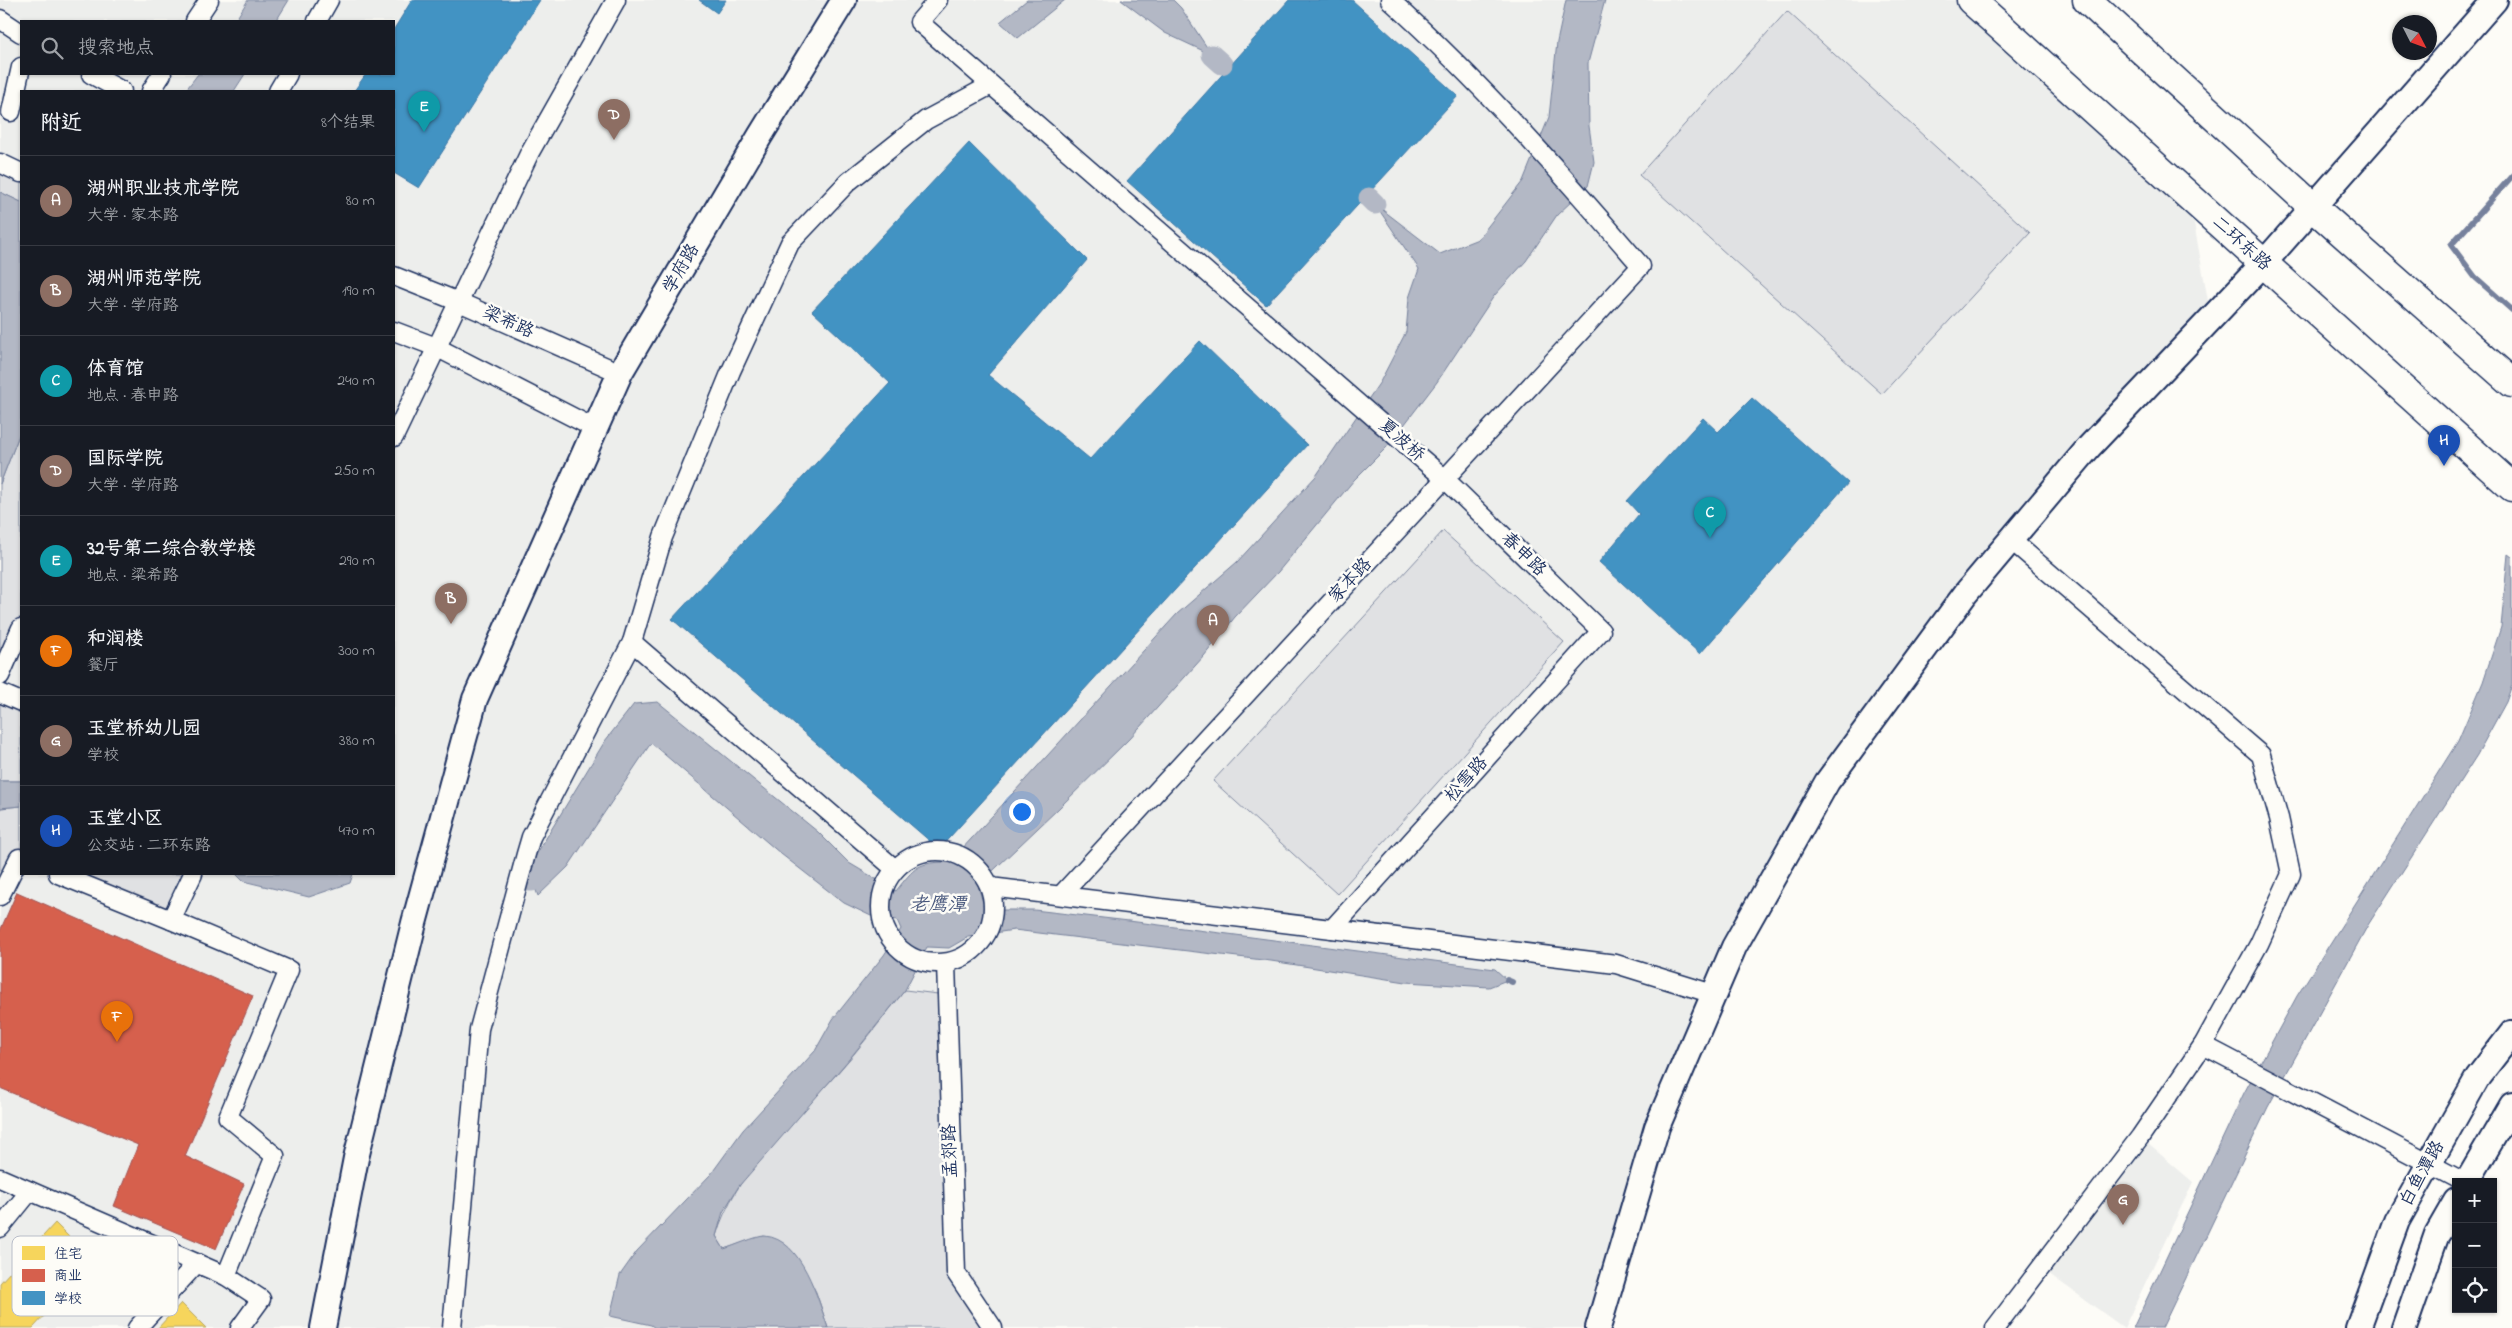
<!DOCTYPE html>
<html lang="zh">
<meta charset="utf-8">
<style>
body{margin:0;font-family:"Indie Flower","LXGW WenKai TC",sans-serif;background:#20242c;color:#f1f3f6}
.controls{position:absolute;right:15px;bottom:15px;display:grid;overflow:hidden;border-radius:0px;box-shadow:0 1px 4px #0004}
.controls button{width:45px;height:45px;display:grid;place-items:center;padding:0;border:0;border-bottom:1px solid #363941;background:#171b24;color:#f1f3f6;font:25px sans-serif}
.compass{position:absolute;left:2392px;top:15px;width:45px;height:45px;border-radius:50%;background:#171b24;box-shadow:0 1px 4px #0004;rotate:132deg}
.you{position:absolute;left:1021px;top:811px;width:18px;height:18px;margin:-12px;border:4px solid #fff;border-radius:50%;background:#1a73e8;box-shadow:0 0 0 8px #1a73e833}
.badge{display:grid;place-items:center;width:32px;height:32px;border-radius:50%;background:#919bb2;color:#fff;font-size:16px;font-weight:700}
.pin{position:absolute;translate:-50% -41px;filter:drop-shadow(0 1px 2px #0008)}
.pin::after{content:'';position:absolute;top:26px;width:18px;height:15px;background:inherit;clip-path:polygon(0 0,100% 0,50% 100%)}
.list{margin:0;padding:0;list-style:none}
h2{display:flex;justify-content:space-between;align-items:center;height:65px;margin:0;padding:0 20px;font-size:21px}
h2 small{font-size:16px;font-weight:400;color:#9ea1a6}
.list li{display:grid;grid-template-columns:32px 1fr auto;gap:15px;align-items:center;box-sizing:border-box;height:90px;padding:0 20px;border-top:1px solid #363941}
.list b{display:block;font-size:19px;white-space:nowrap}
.list p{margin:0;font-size:16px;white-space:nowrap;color:#9ea1a6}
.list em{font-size:16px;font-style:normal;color:#9ea1a6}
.icon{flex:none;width:28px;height:28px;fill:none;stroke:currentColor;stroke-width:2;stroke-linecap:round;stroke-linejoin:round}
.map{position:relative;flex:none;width:2512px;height:1328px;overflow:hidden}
.search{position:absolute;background:#171b24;box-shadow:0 1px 4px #0004;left:20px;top:20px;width:375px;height:55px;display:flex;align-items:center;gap:12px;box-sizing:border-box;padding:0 18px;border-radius:0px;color:#9ea1a6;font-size:19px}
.panel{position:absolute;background:#171b24;box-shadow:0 1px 4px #0004;left:20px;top:90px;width:375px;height:785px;border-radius:0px}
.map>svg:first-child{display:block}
</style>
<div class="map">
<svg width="2512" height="1328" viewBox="0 0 2512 1328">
<rect width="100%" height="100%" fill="#fdfcf7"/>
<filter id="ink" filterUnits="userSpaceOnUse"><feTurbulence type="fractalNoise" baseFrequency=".02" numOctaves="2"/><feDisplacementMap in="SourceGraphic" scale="10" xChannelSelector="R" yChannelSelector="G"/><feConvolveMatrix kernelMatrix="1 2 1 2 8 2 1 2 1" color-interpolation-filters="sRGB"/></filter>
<g filter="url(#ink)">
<g fill="#edeeec" fill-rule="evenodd">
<path d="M0 0H1971L2189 196 2211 317 2089 447 1827 782 1657 1127 1600 1328H0ZM21 21H394V74H21ZM21 91H394V874H21Z"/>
<polygon points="2140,1137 2193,1182 2124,1328 2041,1268"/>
</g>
<g fill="#e0e1e3" stroke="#7e88a0">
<polygon points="1787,11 2030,233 1882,394 1639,175"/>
<polygon points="0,163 21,173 21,202 0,192"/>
<polygon points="21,430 21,628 0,676 0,484"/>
<polygon points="1443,531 1564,642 1337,894 1213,781"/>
<polygon points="0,693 21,702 21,781 0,781"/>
<polygon points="21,806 21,859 0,896 0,808"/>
<polygon points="58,874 193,874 171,920"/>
<path d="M905 990 946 995 956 1273 993 1328H828L816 1292 797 1257 764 1236 724 1249 716 1236C735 1172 791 1124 835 1076 860 1048 882 1019 905 990Z"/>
</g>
<g fill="#b3b8c5" stroke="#76819c">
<polygon points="248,0 289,0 276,21 235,21"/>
<polygon points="1027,0 1065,0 1018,38 1000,22"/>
<polygon points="1121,0 1173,0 1181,8 1212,55 1165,33"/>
<path d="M1566 0H1605L1588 63 1589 126 1594 162 1588 186 1557 215 1526 261 1494 296 1437 382 1388 446 1354 480 1278 572 1235 617 1204 656 1130 738 1058 809 978 885 983 903 1003 910H1034L1129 921 1495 969 1507 980 1489 987 1406 982 1271 961 1014 930 968 937 949 948 927 947 905 990 851 1057 739 1186 723 1212 716 1236 724 1249C734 1246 756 1236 765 1236 802 1239 818 1299 828 1328H655L651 1325 610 1316 620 1275 637 1251 711 1174 743 1130 815 1051 833 1019 884 955 901 929 897 920 871 916 844 903 781 854 651 743 568 867 538 896 528 868 605 741 634 704 658 702 818 832 849 863 896 891C915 867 917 862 950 862L1177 614 1237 562 1316 476 1380 382 1406 332 1409 298 1419 269 1375 204 1440 254 1478 239 1523 181 1549 117 1557 42Z"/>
<polygon points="198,74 245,74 234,91 185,91"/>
<polygon points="0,192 21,202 21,430 0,484"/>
<polygon points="2508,554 2512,557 2512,685 2506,702 2477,755 2368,925 2268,1107 2162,1328 2133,1328 2244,1093 2297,996 2458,741 2483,682 2501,627"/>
<polygon points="0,781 21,781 21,806 0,808"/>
<polygon points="236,874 353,874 350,883 309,897 243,881"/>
</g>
<g fill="#f6d55c" stroke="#b4a35d">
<polygon points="55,1223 94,1262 33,1328 0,1328 0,1283"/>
<polygon points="181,1303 206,1328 158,1328"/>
</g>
<polygon fill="#d6604d" stroke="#9e5152" points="17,892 253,996 185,1156 244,1184 216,1249 114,1206 138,1145 0,1088 0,931"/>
<g fill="#4393c3" stroke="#3775a5">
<polygon points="412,0 540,0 419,188 394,173 394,91 354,91 366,74 394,74 394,29"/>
<polygon points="699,0 726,0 717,13"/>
<polygon points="1289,0 1352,0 1458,96 1266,305 1127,181"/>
<polygon points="969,143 1087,260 988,375 1090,459 1200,341 1307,445 939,849 672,619 890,383 812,311"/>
<polygon points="1752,398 1848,483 1700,654 1599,562 1639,514 1627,501 1703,418 1718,432"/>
</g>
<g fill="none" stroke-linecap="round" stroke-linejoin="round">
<g stroke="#76819c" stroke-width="6">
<polyline points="2512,176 2451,245 2475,277 2512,310"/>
<polyline points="1507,980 1512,982"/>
</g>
<g stroke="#b3b8c5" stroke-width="21">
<polyline points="1212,55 1222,64"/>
<polyline points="1369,198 1375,204"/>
<polyline points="528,881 532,881"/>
</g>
<defs>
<g id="minor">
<polyline points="938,0 919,22 1445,479 1601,631 1332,929"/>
<polyline points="0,19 21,33"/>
<polyline points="195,21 209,0"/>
<polyline points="317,21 329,0"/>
<polyline points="91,74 122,91"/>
<polyline points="151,91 162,74"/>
<polyline points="278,91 288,74"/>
<polyline points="11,112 21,67"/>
<polyline points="0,163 21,173"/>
<polyline points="394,276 459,302 620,373"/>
<polyline points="394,331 436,347 594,428"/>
<polyline points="394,437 530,152 616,0"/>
<polyline points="632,642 895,869"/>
<polyline points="0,676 21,628"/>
<polyline points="0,693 21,702"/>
<circle cx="937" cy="907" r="56"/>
<polyline points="58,874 171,920 193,874"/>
<polyline points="990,887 1616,964 1713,994"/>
<path d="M1061 895 1641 266C1561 173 1481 82 1390 0"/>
<polyline points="0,896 19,858 21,859"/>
<polyline points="171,920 289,970 228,1117 275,1156 226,1276"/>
<polyline points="946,963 956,1273 993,1328"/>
<polyline points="2203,1045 2464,1182"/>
<polyline points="0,1178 226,1276 261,1299 240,1328"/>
<polyline points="0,1228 30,1191"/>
<polyline points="137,1328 197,1263"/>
<polyline points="452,1328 479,1029 526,854 531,837 632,642 663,537 731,371 790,243 848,182 926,120 991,85"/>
<polyline points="1995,1328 2140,1137 2203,1045 2259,944 2291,874 2279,818 2261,755 2011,540"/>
</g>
<g id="secondary">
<polyline points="2467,1182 2512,1105"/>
<polyline points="323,1328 356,1158 414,923 475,699 620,373 760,136 844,0"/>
<polyline points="1598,1328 1657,1127 1734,947 1827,782 1966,593 2089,447 2263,264 2495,0"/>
<polyline points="2358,1328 2397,1221 2478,1077 2512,1033"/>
<polyline points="2404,1328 2437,1234 2456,1201"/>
</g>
<g id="primary">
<polyline points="1971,0 2512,487"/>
<polyline points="2087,0 2313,207 2512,383"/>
</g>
</defs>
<use href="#minor" stroke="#1b2f5e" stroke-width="21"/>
<use href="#secondary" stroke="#1b2f5e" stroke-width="28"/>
<use href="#primary" stroke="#1b2f5e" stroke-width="31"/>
<use href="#minor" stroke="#fdfcf7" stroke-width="18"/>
<use href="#secondary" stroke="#fdfcf7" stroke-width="24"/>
<use href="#primary" stroke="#fdfcf7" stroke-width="28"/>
</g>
</g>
<g text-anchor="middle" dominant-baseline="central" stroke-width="5" stroke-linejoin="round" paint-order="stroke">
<g font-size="18" fill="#1b2f5e" stroke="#fdfcf7">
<text transform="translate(2241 244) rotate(42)">二环东路</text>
<text transform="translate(682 269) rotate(-60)">学府路</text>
<text transform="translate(508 323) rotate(24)">梁希路</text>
<text transform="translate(1401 441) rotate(41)">夏波桥</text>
<text transform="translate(1523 555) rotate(44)">春申路</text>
<text transform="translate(1351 581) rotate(-47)">家本路</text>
<text transform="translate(1467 780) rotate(-48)">松雪路</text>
<text transform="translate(951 1151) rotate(-92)">孟郊路</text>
<text transform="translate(2423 1174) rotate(-61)">白鱼潭路</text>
</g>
<g font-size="19" font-style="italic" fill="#49587d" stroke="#fdfcf7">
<text x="938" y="905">老鹰潭</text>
</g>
</g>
<rect x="12" y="1236" width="166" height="80" rx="8" fill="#fdfcf7" stroke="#b9bec9" stroke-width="1"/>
<rect x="22" y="1246" width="23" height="14" fill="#f6d55c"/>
<rect x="22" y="1269" width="23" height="13" fill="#d6604d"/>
<rect x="22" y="1291" width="23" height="14" fill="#4393c3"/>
<g font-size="14" fill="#1b2f5e">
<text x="54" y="1258">住宅</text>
<text x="54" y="1280">商业</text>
<text x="54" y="1303">学校</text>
</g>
</svg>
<div class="controls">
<button>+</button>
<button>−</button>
<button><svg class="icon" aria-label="locate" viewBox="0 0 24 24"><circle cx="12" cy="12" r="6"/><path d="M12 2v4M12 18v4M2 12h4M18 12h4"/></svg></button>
</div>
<svg class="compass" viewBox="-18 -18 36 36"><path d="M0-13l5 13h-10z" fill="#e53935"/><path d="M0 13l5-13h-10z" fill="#9ea1a6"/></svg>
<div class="you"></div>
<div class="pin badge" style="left:1213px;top:646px;background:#8d6e63">A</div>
<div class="pin badge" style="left:451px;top:624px;background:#8d6e63">B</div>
<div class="pin badge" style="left:1710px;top:538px;background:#0f9aa8">C</div>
<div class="pin badge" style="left:614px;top:140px;background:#8d6e63">D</div>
<div class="pin badge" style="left:424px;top:132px;background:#0f9aa8">E</div>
<div class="pin badge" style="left:117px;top:1042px;background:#e8710a">F</div>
<div class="pin badge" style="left:2123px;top:1225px;background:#8d6e63">G</div>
<div class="pin badge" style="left:2444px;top:466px;background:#1a4fb4">H</div>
<div class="search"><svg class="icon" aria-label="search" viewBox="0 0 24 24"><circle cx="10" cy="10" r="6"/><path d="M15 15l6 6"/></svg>搜索地点</div>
<section class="panel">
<h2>附近<small>8个结果</small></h2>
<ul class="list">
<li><span class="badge" style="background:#8d6e63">A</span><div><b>湖州职业技术学院</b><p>大学 · 家本路</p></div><em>80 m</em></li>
<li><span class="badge" style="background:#8d6e63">B</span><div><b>湖州师范学院</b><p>大学 · 学府路</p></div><em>190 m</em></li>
<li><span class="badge" style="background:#0f9aa8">C</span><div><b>体育馆</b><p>地点 · 春申路</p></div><em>240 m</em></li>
<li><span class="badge" style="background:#8d6e63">D</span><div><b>国际学院</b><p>大学 · 学府路</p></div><em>250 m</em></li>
<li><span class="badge" style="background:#0f9aa8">E</span><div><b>32号第二综合教学楼</b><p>地点 · 梁希路</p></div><em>290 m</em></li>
<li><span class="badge" style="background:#e8710a">F</span><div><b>和润楼</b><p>餐厅</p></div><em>300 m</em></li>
<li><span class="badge" style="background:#8d6e63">G</span><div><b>玉堂桥幼儿园</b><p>学校</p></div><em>380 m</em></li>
<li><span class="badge" style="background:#1a4fb4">H</span><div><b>玉堂小区</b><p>公交站 · 二环东路</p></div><em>470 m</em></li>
</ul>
</section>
</div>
